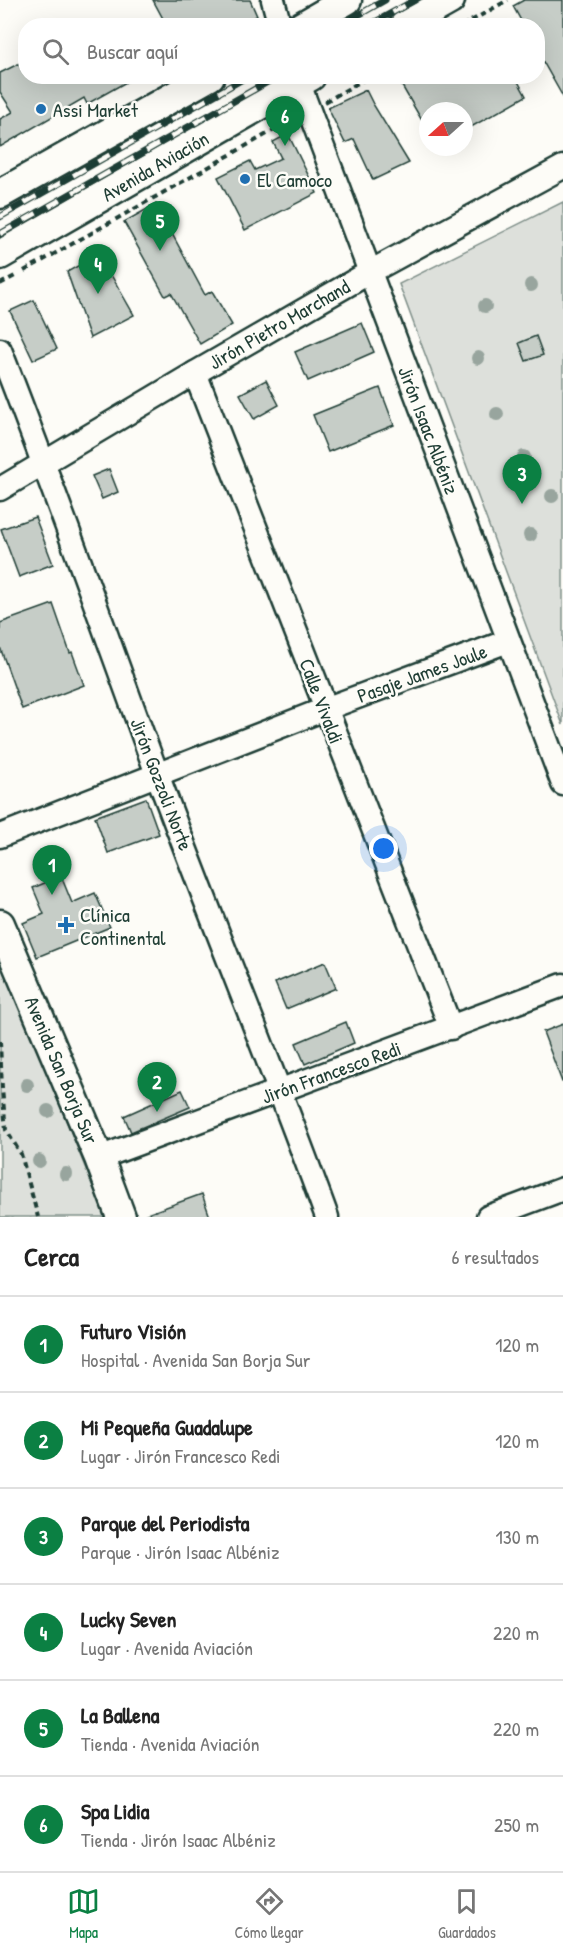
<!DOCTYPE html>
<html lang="es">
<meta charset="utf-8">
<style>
body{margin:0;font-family:"Patrick Hand",sans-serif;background:#f2f2f2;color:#222}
.compass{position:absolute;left:419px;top:102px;width:54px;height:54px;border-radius:50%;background:#fff;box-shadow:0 6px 24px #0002;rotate:249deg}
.you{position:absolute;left:384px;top:849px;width:21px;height:21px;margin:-15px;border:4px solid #fff;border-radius:50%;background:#1a73e8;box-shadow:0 0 0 9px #1a73e833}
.badge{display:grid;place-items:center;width:39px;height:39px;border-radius:50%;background:#0b8043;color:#fff;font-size:20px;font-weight:700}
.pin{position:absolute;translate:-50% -50px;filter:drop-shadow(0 2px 3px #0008)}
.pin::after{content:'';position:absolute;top:32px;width:21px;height:18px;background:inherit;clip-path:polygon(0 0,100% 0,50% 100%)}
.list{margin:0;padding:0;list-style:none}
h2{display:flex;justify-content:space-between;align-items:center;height:78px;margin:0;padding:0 24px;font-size:26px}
h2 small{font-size:20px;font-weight:400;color:#767676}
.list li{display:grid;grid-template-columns:39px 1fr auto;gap:18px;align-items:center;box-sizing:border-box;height:96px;padding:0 24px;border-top:2px solid #e0e0e0}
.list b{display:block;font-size:22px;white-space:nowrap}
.list p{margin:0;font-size:20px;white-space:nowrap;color:#767676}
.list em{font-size:20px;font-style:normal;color:#767676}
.icon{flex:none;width:33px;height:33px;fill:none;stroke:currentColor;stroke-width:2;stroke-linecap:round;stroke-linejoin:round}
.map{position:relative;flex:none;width:563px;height:1217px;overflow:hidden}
.search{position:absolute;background:#fff;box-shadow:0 6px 24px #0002;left:18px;right:18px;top:18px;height:66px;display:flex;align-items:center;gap:15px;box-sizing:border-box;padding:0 21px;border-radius:24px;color:#767676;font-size:22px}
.sheet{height:654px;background:#fff}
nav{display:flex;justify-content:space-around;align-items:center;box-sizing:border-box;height:84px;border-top:2px solid #e0e0e0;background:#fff;font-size:16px;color:#767676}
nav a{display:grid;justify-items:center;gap:3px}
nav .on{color:#0b8043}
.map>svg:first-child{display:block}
</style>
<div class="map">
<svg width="563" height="1217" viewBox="0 0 563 1217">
<rect width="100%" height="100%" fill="#fdfcf7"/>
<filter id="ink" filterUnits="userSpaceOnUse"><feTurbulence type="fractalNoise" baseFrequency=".0167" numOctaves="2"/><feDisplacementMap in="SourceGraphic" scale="12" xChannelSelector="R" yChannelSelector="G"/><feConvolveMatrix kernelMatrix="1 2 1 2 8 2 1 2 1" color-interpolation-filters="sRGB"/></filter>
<g filter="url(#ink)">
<g fill="#dde0db" stroke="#7e8e88" stroke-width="1.5">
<polygon points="563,202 563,725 399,284"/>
<polygon points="0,957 102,1209 104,1217 0,1217"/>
</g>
<g fill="#c6cdc7" stroke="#1f3d34" stroke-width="1.5">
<polygon points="153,0 250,0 257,16 238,26 167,26"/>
<polygon points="524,0 563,0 563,97 537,51 537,26 524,26 513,6"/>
<polygon points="26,60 26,76 137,76 87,104 84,98 0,147 0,119 13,112 0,92 0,73"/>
<polygon points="418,76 515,76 526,96 464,131 464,111 428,111 428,131 402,86"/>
<polygon points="366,90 373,104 409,163 373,180 354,139 345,143 328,108"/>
<polygon points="288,134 317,193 245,230 218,177 250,161 255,170 281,158 273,142"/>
<polygon points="156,204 205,295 212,291 232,325 200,344 171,293 165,296 124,222"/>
<polygon points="99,254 134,315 90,338 67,272"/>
<polygon points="34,300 57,349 33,360 10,311"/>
<polygon points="362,323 374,352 308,381 295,352"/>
<polygon points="536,336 543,355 526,361 519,343"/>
<polygon points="266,380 279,405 254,419 240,394"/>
<polygon points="380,388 394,425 328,452 313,415"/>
<polygon points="109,469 118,492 102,499 92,476"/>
<polygon points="35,517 53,564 19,577 1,529"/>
<polygon points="53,604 70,653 72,652 84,685 22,709 0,647 0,623"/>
<polygon points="146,798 159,834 108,853 95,817"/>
<polygon points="61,876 72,903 95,893 110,927 37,957 23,923 44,914 33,888"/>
<polygon points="325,962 336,988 286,1009 275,983"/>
<polygon points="346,1022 354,1043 305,1064 296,1043"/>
<polygon points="563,1024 563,1082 562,1082 543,1032"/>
<polygon points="182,1090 190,1107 131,1132 124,1116"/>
<polygon points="202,1194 210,1217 144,1217 144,1215"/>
</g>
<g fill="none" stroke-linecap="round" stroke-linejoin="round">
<defs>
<g id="minor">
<polyline points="273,0 280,26"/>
<polyline points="296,76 563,784"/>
<path d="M0 350C55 490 105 632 157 774 212 922 273 1068 327 1217"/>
<polyline points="195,373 451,1028"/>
<polyline points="0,489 195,373 370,272 563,167"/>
<polyline points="0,836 325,709 508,641"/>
<polyline points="99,1158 563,985"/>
<polyline points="488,1217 563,1189"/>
</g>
<g id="major">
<polyline points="302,26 347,0"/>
<polyline points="404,26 450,0"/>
<polyline points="0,194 210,76"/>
<polyline points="0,255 311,76"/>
<polyline points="0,924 99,1158 121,1217"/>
</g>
</defs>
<use href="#minor" stroke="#1f3d34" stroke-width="27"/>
<use href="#major" stroke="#1f3d34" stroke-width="33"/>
<g stroke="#1f3d34" stroke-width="4" stroke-dasharray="6 4.5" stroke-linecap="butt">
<polyline points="462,26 508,0"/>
<polyline points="325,102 370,76"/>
<polyline points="24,271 292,120"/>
<polyline points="0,284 15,276"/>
<polyline points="0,1041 2,1089 6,1130 21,1154 38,1217"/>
</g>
<use href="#minor" stroke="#fdfcf7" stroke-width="22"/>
<use href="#major" stroke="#fdfcf7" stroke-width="28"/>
<defs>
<g id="rail">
<polyline points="339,26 385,0"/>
<polyline points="368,26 415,0"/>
<polyline points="0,217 248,76"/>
<polyline points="0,234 278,76"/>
</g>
</defs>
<use href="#rail" stroke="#1f3d34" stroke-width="7"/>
<use href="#rail" stroke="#fdfcf7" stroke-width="4.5" stroke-dasharray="14" stroke-linecap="butt"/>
</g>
<g fill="#98a59e">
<circle cx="531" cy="285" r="7"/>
<circle cx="485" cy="306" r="7"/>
<circle cx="478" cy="358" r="7"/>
<circle cx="497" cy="414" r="7"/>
<circle cx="524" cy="457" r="7"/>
<circle cx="552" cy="496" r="7"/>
<circle cx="530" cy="535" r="7"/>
<circle cx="27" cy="1085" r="7"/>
<circle cx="48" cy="1111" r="7"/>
<circle cx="39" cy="1161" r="7"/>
<circle cx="66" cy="1174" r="7"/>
</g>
</g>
<g fill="#1f6fb2" stroke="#fdfcf7" stroke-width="2">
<circle cx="41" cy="109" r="6"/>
<circle cx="245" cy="179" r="6"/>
<path d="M63 916h6v6h6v6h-6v6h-6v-6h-6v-6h6z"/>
</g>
<g text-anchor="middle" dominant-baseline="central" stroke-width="5" stroke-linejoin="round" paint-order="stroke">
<g font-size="20" fill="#1f3d34" stroke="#fdfcf7" text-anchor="start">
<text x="53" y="109">Assi Market</text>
<text x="257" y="179">El Camoco</text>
<text x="80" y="914">Clínica<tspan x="80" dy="23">Continental</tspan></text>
</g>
<g font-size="20" fill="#1f3d34" stroke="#fdfcf7">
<text transform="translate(155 166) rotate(-30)">Avenida Aviación</text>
<text transform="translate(279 324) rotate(-30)">Jirón Pietro Marchand</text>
<text transform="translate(429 430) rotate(69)">Jirón Isaac Albéniz</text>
<text transform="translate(422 673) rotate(-20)">Pasaje James Joule</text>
<text transform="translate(322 701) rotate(69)">Calle Vivaldi</text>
<text transform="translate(162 784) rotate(69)">Jirón Gozzoli Norte</text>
<text transform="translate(62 1070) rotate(67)">Avenida San Borja Sur</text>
<text transform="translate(331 1072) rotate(-20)">Jirón Francesco Redi</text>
</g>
</g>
</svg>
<svg class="compass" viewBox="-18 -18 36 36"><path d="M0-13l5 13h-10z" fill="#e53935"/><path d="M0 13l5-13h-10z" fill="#767676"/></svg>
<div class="you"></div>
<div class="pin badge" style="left:52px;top:895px">1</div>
<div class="pin badge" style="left:157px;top:1112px">2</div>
<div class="pin badge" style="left:522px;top:504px">3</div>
<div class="pin badge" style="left:98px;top:294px">4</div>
<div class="pin badge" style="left:160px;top:251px">5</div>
<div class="pin badge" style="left:285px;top:146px">6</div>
<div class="search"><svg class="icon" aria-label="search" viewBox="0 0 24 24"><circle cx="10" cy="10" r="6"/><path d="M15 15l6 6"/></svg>Buscar aquí</div>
</div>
<section class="sheet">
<h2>Cerca<small>6 resultados</small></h2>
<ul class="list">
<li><span class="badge">1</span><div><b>Futuro Visión</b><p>Hospital · Avenida San Borja Sur</p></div><em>120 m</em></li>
<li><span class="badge">2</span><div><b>Mi Pequeña Guadalupe</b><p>Lugar · Jirón Francesco Redi</p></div><em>120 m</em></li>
<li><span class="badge">3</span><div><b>Parque del Periodista</b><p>Parque · Jirón Isaac Albéniz</p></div><em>130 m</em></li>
<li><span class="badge">4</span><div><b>Lucky Seven</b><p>Lugar · Avenida Aviación</p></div><em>220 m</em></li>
<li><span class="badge">5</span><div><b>La Ballena</b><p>Tienda · Avenida Aviación</p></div><em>220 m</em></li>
<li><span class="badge">6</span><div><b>Spa Lidia</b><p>Tienda · Jirón Isaac Albéniz</p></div><em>250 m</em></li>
</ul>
</section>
<nav>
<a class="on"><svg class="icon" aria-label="map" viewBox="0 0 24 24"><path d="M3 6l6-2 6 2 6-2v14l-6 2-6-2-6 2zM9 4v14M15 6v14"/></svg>Mapa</a>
<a><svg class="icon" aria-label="directions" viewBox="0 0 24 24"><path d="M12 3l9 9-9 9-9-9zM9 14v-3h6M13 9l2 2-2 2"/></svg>Cómo llegar</a>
<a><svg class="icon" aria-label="saved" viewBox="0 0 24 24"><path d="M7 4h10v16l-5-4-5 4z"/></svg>Guardados</a>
</nav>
